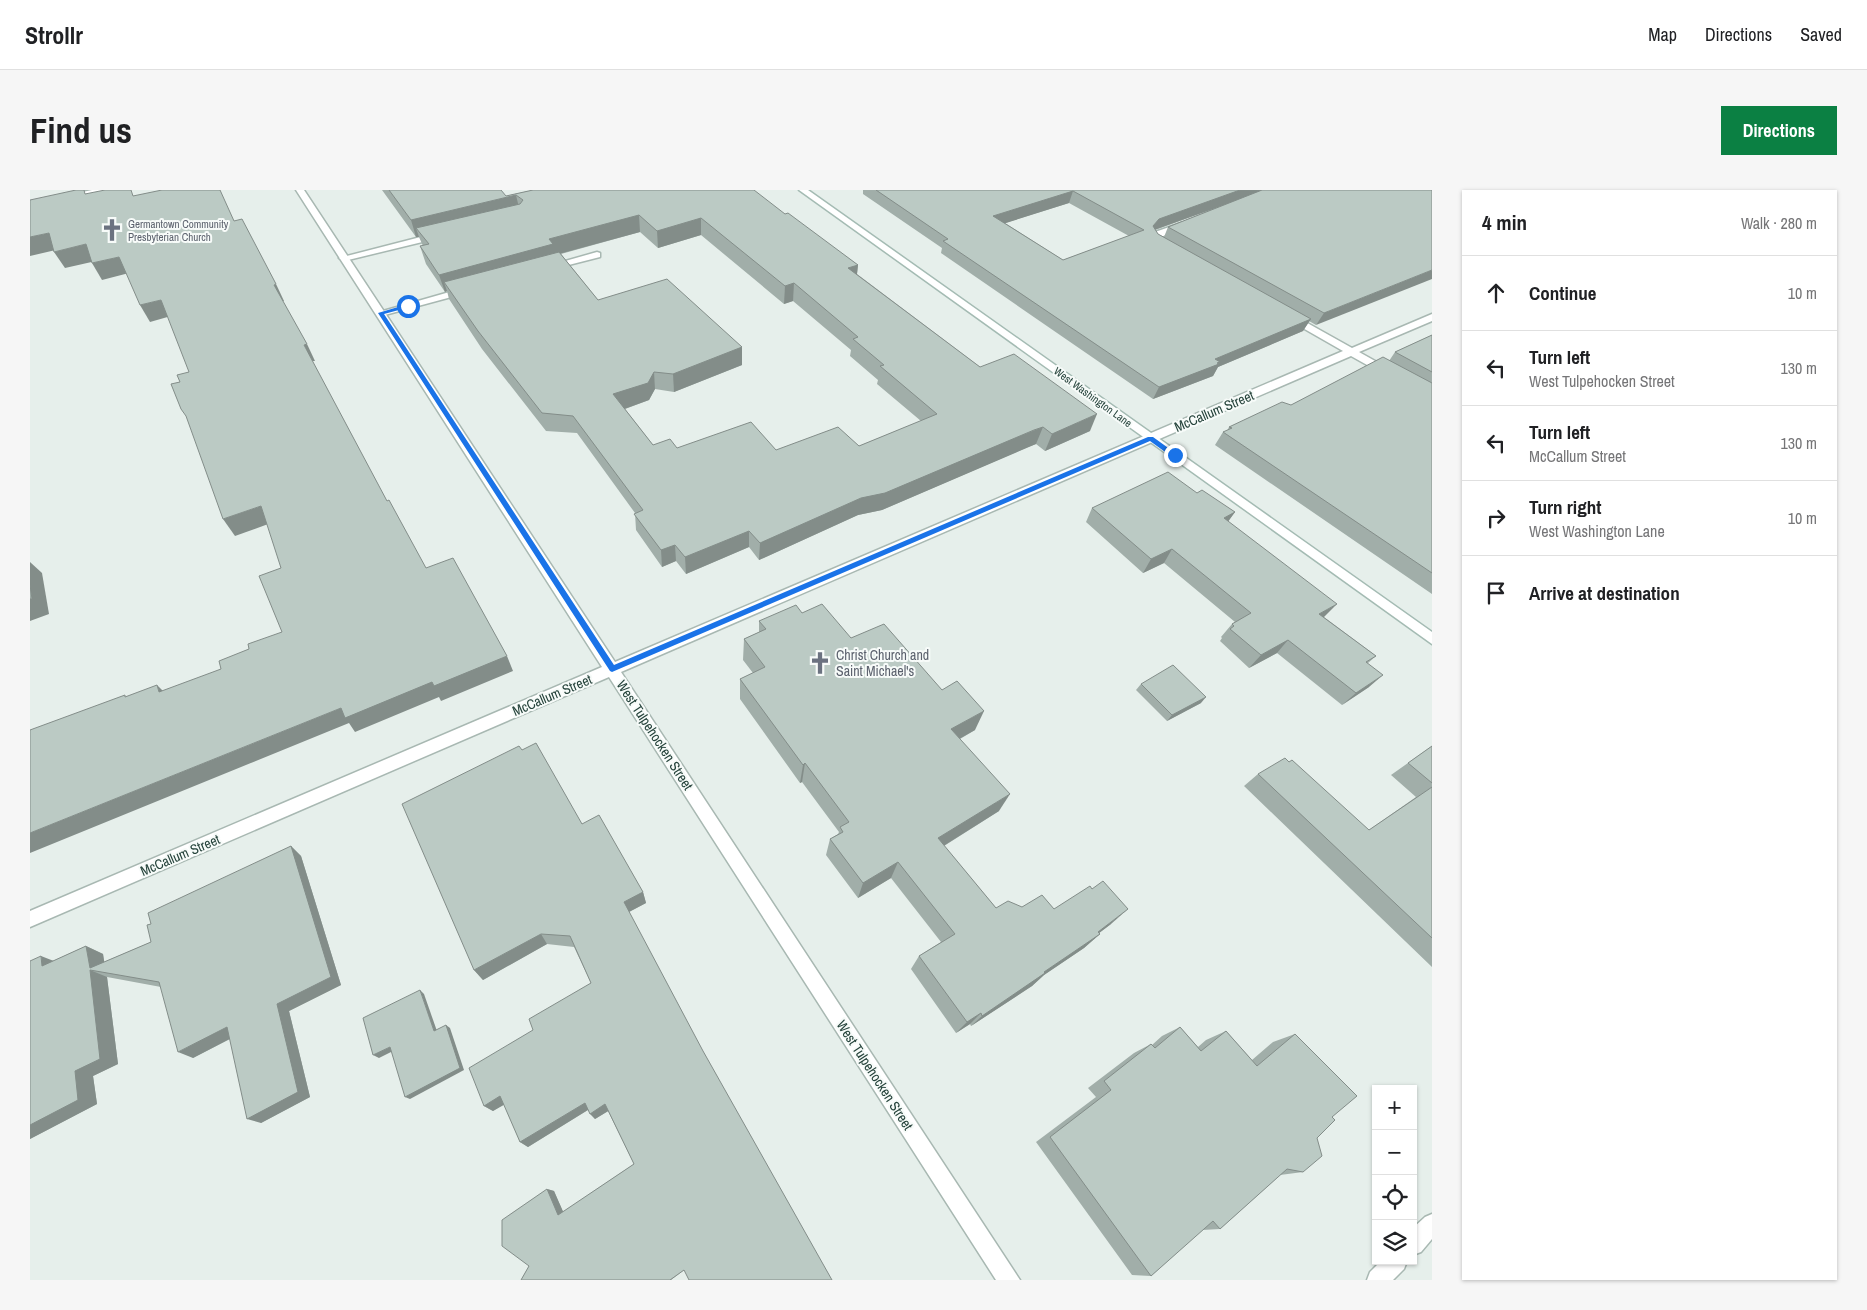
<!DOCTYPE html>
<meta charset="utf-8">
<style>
body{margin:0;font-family:"Archivo Narrow",sans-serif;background:#f6f6f6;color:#202124}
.controls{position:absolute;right:15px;bottom:15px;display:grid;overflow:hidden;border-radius:0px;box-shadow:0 1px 4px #0004}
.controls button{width:45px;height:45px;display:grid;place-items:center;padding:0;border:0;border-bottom:1px solid #e0e0e0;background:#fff;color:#202124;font:25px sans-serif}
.stop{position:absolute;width:15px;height:15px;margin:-11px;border:4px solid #1a73e8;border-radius:50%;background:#fff}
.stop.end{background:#1a73e8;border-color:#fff;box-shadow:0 1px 5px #0008}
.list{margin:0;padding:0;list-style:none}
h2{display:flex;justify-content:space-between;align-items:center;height:65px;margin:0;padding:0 20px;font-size:21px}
h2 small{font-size:16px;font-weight:400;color:#757577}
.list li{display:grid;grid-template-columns:32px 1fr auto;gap:15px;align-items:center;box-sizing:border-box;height:75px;padding:0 20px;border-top:1px solid #e0e0e0}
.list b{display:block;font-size:19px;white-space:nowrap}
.list p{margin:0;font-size:16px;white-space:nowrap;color:#757577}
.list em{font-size:16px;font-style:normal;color:#757577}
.icon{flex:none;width:28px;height:28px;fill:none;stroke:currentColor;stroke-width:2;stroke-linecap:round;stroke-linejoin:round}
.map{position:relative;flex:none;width:1402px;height:1090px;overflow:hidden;border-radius:0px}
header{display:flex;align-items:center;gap:30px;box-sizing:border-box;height:70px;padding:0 25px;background:#fff;border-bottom:1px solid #e0e0e0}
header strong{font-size:24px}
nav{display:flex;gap:28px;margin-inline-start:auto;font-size:18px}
.intro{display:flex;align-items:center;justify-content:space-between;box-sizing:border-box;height:120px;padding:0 30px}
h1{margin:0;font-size:35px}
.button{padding:12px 22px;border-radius:0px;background:#0b8043;color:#fff;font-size:18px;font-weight:700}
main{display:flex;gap:30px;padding:0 30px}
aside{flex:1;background:#fff;border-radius:0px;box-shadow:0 1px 4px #0004}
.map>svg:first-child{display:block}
</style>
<header>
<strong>Strollr</strong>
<nav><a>Map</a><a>Directions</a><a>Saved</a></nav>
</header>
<div class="intro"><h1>Find us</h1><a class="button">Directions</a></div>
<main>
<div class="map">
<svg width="1402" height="1090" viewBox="0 0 1402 1090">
<rect width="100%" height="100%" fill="#e6efeb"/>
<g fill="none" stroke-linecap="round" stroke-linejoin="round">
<defs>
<g id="lane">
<polygon points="410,42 414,45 413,47 314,71 309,68"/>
<polygon points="567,62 570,63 570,67 519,80 514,77"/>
<polygon points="437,97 440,98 440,102 351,126 346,123"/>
<polygon points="1402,1024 1402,1049 1391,1062 1383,1065 1383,1038 1395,1027"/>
<polygon points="1351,1071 1377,1071 1374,1079 1363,1090 1337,1090 1340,1082"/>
</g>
<g id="street">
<polygon points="62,0 77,0 0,19 0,13"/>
<polygon points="266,0 274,0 585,472 1313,161 1257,129 1257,125 1263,125 1322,158 1402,124 1402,131 1329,162 1363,181 1363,185 1355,185 1321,166 591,482 990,1090 966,1090 579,487 0,737 0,721 572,477"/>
<polygon points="1151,33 1158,35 1129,48 1138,54 1138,58 1132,58 1120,48 1125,42"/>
</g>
<polygon id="secondary" points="769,0 778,0 1402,442 1402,454"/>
</defs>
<use href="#lane" stroke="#a8b8b2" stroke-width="3"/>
<use href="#street" stroke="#a8b8b2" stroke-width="3"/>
<use href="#secondary" stroke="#a4bbb3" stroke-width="3"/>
<use href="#lane" fill="#fff" fill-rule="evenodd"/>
<use href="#street" fill="#fff" fill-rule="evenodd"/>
<use href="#secondary" fill="#fff" fill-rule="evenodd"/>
</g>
<g fill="#a1aea9" fill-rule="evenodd">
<path d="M352 0H446L476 6 503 0 755 24 828 75 827 84 950 177 1060 241 1015 261 1006 254 998 257 852 320 828 325 729 370 719 357 656 384 646 371 632 377 606 340 605 323 547 243 516 241 452 159 419 109 417 101 415 102 396 74 390 56H393L389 47H386ZM610 42 628 58 671 45 754 114 763 111 821 160 820 166 848 190 847 194 891 231 829 256 746 260 647 258 623 255 595 219 619 210 625 199 644 202 712 175V157L568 110 531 64Z"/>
<path d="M833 0H1402L1286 135 1279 131 1273 141 1188 177 1183 186 1123 209 911 63 912 58 833 4ZM1039 13 1099 46 1033 70 975 33ZM1180 20 1138 37 1134 47 1128 44 1125 40Z"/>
<polygon points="1402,145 1402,404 1185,255 1193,242 1197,241 1199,237 1261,215 1359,171 1365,162"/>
<polygon points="1167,303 1205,322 1198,331 1294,427 1346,466 1338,473 1339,497 1312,515 1247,463 1219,478 1190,451 1192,448 1191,447 1202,434 1205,432 1134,373 1113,383 1056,332 1062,318"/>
<polygon points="772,423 821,448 945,540 930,549 969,621 914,656 966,718 992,717 1024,719 1081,734 1069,743 1070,744 1054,758 1014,785 1002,796 941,836 940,834 926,843 881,779 889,766 911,752 861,688 828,708 796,665 800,649 808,644 809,642 772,592 770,593 710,509 710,489 723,483 713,470 714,449 729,442 729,431"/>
<polygon points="1111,494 1171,513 1137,531 1106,500"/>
<polygon points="1402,556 1402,777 1214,596 1228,584 1339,640 1386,607 1361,585"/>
<polygon points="492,560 552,634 613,702 616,713 599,722 654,1080 641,1090 491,1090 499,1076 517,999 524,1001 533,1022 604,974 578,921 565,929 558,920 498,957 490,952 474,914 463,921 454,916 503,840 561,793 544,757 517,754 453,790 444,780"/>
<polygon points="261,656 271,666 311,795 259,821 280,907 231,933 200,849 163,868 131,797 77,787 88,874 63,886 67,914 0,949 0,771 23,771 56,756 73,764 74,772 121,752 121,734"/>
<polygon points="1150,837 1168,857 1176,850 1196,841 1222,870 1243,852 1265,844 1302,927 1287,948 1273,982 1250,985 1190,1039 1172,1040 1121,1086 1102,1085 1006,952 1066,907 1058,898 1104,863 1121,854 1122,855 1132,846"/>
</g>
<g fill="#838d89">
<polygon points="1210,0 1236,0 1124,40 1123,36 1129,29"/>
<polygon points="1043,1 1039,13 960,38 963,26"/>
<polygon points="486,5 490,22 386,38 389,47 386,47 381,30"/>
<polygon points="609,25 610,42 525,65 414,92 417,101 415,102 409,85 519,49"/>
<polygon points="671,28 671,45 628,58 627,41"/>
<polygon points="19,43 30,59 0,66 0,47"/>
<polygon points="56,54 66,71 35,78 24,62"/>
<polygon points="89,67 99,83 72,90 62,73"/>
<polygon points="828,75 826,92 818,78"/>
<polygon points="1402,80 1402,89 1286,135 1294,123"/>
<polygon points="764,93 763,111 754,114 755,96"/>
<polygon points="246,94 254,111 252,111 244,95"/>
<polygon points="131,110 141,126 120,132 110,115"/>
<polygon points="1281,129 1273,141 1188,177 1183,186 1123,209 1129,197 1185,169"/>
<polygon points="277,154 285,171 282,171 274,155"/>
<polygon points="712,157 712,175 644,202 643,184"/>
<polygon points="624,182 625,199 619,210 586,222 583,204"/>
<polygon points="1067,224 1060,241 1015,261 1022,244"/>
<polygon points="1013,237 1006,254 852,320 828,325 729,370 730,353 831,308"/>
<polygon points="231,316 241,333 205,346 193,329"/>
<polygon points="1205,322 1195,336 1194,328"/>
<polygon points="719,341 719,357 656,384 655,367"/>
<polygon points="645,355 646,371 632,377 631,360"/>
<polygon points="1142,359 1134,373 1113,383 1121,369"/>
<polygon points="0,372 12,383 19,424 0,431"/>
<polygon points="1307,414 1294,427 1277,437 1289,424"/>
<polygon points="1258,450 1247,463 1219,478 1231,465"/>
<polygon points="477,466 483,481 411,511 409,507 325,542 319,533 0,663 0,643 311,518 402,492"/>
<polygon points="1353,485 1339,497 1312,515 1326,503"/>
<polygon points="127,495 142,510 129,502"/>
<polygon points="1176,507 1171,513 1137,531 1142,525"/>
<polygon points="954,521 945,540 913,558 921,539"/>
<polygon points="775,573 772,592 770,593 773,575"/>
<polygon points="980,604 969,621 899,665 908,648"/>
<polygon points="261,656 271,666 311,795 259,821 280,907 231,933 217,929 247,814"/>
<polygon points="868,672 861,688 828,708 833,693"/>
<polygon points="613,702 616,713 597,723 594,712"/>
<polygon points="1098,719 1081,734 1052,756 1068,742"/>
<polygon points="511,744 517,754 453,790 444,780"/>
<polygon points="1070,744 1054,758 1014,785 1002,796 941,836 952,826 1014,782"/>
<polygon points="56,756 73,764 76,783 60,778"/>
<polygon points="11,766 29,773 12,776"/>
<polygon points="60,780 77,787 88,874 63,886 67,914 0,949 0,935 45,881"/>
<polygon points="390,800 394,804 408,844 404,841"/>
<polygon points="951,823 940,834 926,843 937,832"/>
<polygon points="416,835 420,838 434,880 380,909 375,907"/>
<polygon points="197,837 211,843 163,868 148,862"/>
<polygon points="360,857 365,860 349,868 343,865"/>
<polygon points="470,906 479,912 463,921 454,916"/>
<polygon points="555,913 561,918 498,957 490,952"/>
<polygon points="575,914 580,920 565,929 560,924"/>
<polygon points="517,999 524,1001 535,1026 528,1025"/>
</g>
<g fill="#bbcac4" stroke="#838d89" fill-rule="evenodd">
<polygon points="46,0 54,0 55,4 75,0 101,0 103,6 132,0 190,0 204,31 212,29 246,94 244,95 277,154 274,155 357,311 359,310 396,378 423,368 477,466 404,496 402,492 315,528 311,518 0,643 0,540 95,505 95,507 127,495 129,502 191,479 189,471 219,459 218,454 252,442 229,386 251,378 231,316 193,329 156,226 151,219 141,194 150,192 147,185 159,182 131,110 110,115 89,67 62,73 56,54 24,62 19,43 0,47 0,10"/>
<polygon points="359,0 471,0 476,6 503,0 724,0 755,24 758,23 828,75 818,78 950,177 984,164 1067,224 1022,244 1013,237 1004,240 855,303 831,308 730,353 719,341 655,367 645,355 631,360 604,324 613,320 543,226 512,223 448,141 414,92 529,62 568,110 637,89 712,157 643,184 624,182 618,193 583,204 623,255 640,249 647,258 721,232 746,260 808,237 829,256 907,224 850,176 854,175 823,149 828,147 764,93 755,96 671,28 627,41 609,25 519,49 523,54 409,85 390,56 399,54 386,38 490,14 493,10 486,5 381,30"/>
<path d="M846 0H1210L1129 29 1123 36 1128 44 1281 129 1185 169 1190 172 1187 173 1189 174 1129 197 913 51 918 49ZM1043 1 1114 40 1033 70 963 26Z"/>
<polygon points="1232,0 1402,0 1402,80 1294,123 1138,37"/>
<polygon points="1402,145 1402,182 1365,162"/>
<polygon points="1353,167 1402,193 1402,383 1193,242 1202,238 1199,237 1252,212 1261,215"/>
<polygon points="1138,282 1167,303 1172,300 1205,322 1194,328 1307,414 1289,424 1346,466 1336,472 1353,485 1326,503 1258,450 1231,465 1200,439 1204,436 1202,434 1221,423 1142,359 1121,369 1062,318"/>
<polygon points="0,395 2,409 0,409"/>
<polygon points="792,414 821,448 854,434 912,500 927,491 954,521 921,539 980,604 908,648 966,718 978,711 992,717 1012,705 1024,719 1060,696 1062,699 1073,691 1098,719 1068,742 1070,744 1014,782 1015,783 952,826 951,823 937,832 889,766 925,744 868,672 833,693 800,649 813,642 810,637 819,632 775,573 773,575 710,489 735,477 714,449 736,439 729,431 766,415 772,423"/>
<polygon points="1143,475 1176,507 1142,525 1111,494"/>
<polygon points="506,553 552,634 569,625 613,702 594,712 673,861 802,1090 659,1090 654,1080 640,1090 491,1090 499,1076 472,1056 472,1030 517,999 528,1025 604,974 575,914 560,924 555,913 490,952 470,906 454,916 439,878 503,840 499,829 561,793 540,746 511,744 444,780 372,614 489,556 492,560"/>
<polygon points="1402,556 1402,593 1378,573"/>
<polygon points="1255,568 1259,572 1262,570 1339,640 1402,597 1402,748 1228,584"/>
<polygon points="261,656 301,787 247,814 268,902 217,929 197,837 148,862 129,792 60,780 70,869 45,881 48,910 0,935 0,771 11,766 12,776 56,756 60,778 121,752 117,735 121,734 118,723"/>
<polygon points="390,800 404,841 416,835 430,878 375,907 360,857 343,865 333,828"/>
<polygon points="1150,837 1171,861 1196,841 1227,876 1265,844 1327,906 1302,927 1305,930 1287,948 1292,966 1273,982 1257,979 1190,1039 1183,1031 1121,1086 1020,947 1081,900 1074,891 1121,854 1125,858"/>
</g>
<polygon fill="#1a73e8" points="378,114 380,117 354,124 584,475 1118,247 1123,247 1148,265 1142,267 1120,251 582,482 580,481 348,123"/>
<defs>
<symbol id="church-bare" viewBox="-9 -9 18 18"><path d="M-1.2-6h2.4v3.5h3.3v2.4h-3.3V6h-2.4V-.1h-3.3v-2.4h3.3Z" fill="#6b7280" stroke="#f7fbf9" stroke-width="2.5" paint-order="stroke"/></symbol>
</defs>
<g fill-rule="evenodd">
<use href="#church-bare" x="66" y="24" width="32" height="32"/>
<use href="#church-bare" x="774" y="457" width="32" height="32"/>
</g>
<g text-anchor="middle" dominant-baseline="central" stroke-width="4" stroke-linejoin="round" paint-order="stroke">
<g font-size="11" fill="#5b616d" stroke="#f7fbf9" text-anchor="start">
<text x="98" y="34">Germantown Community<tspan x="98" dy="13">Presbyterian Church</tspan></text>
</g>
<g font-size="11" fill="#24423a" stroke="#f7fbf9">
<text transform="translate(1063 207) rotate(36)">West Washington Lane</text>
</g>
<g font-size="14" fill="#24423a" stroke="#f7fbf9">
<text transform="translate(1184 221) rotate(-23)">McCallum Street</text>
<text transform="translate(522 505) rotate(-23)">McCallum Street</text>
<text transform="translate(625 545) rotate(57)">West Tulpehocken Street</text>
<text transform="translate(150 665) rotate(-23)">McCallum Street</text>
<text transform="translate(845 885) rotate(57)">West Tulpehocken Street</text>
</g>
<g font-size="14" fill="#5b616d" stroke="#f7fbf9" text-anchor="start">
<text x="806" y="465">Christ Church and<tspan x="806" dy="16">Saint Michael's</tspan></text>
</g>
</g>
</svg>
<div class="controls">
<button>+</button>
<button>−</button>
<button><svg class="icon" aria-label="locate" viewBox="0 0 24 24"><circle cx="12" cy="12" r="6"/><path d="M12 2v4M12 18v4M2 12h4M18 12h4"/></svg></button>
<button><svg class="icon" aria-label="layers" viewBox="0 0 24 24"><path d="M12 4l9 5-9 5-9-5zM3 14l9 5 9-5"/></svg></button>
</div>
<div class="stop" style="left:378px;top:116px"></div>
<div class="stop end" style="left:1145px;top:265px"></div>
</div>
<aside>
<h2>4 min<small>Walk · 280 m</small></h2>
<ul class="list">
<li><svg class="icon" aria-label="ahead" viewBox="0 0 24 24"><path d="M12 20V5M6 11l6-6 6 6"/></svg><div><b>Continue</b></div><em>10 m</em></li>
<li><svg class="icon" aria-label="left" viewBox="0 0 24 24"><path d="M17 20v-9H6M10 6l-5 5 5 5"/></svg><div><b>Turn left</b><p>West Tulpehocken Street</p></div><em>130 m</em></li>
<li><svg class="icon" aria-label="left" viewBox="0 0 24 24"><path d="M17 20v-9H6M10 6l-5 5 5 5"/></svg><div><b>Turn left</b><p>McCallum Street</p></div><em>130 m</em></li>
<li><svg class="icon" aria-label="right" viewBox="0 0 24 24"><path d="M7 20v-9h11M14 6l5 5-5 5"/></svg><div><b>Turn right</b><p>West Washington Lane</p></div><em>10 m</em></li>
<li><svg class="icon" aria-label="arrive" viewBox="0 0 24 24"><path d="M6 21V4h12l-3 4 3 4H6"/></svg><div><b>Arrive at destination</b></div></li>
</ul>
</aside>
</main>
